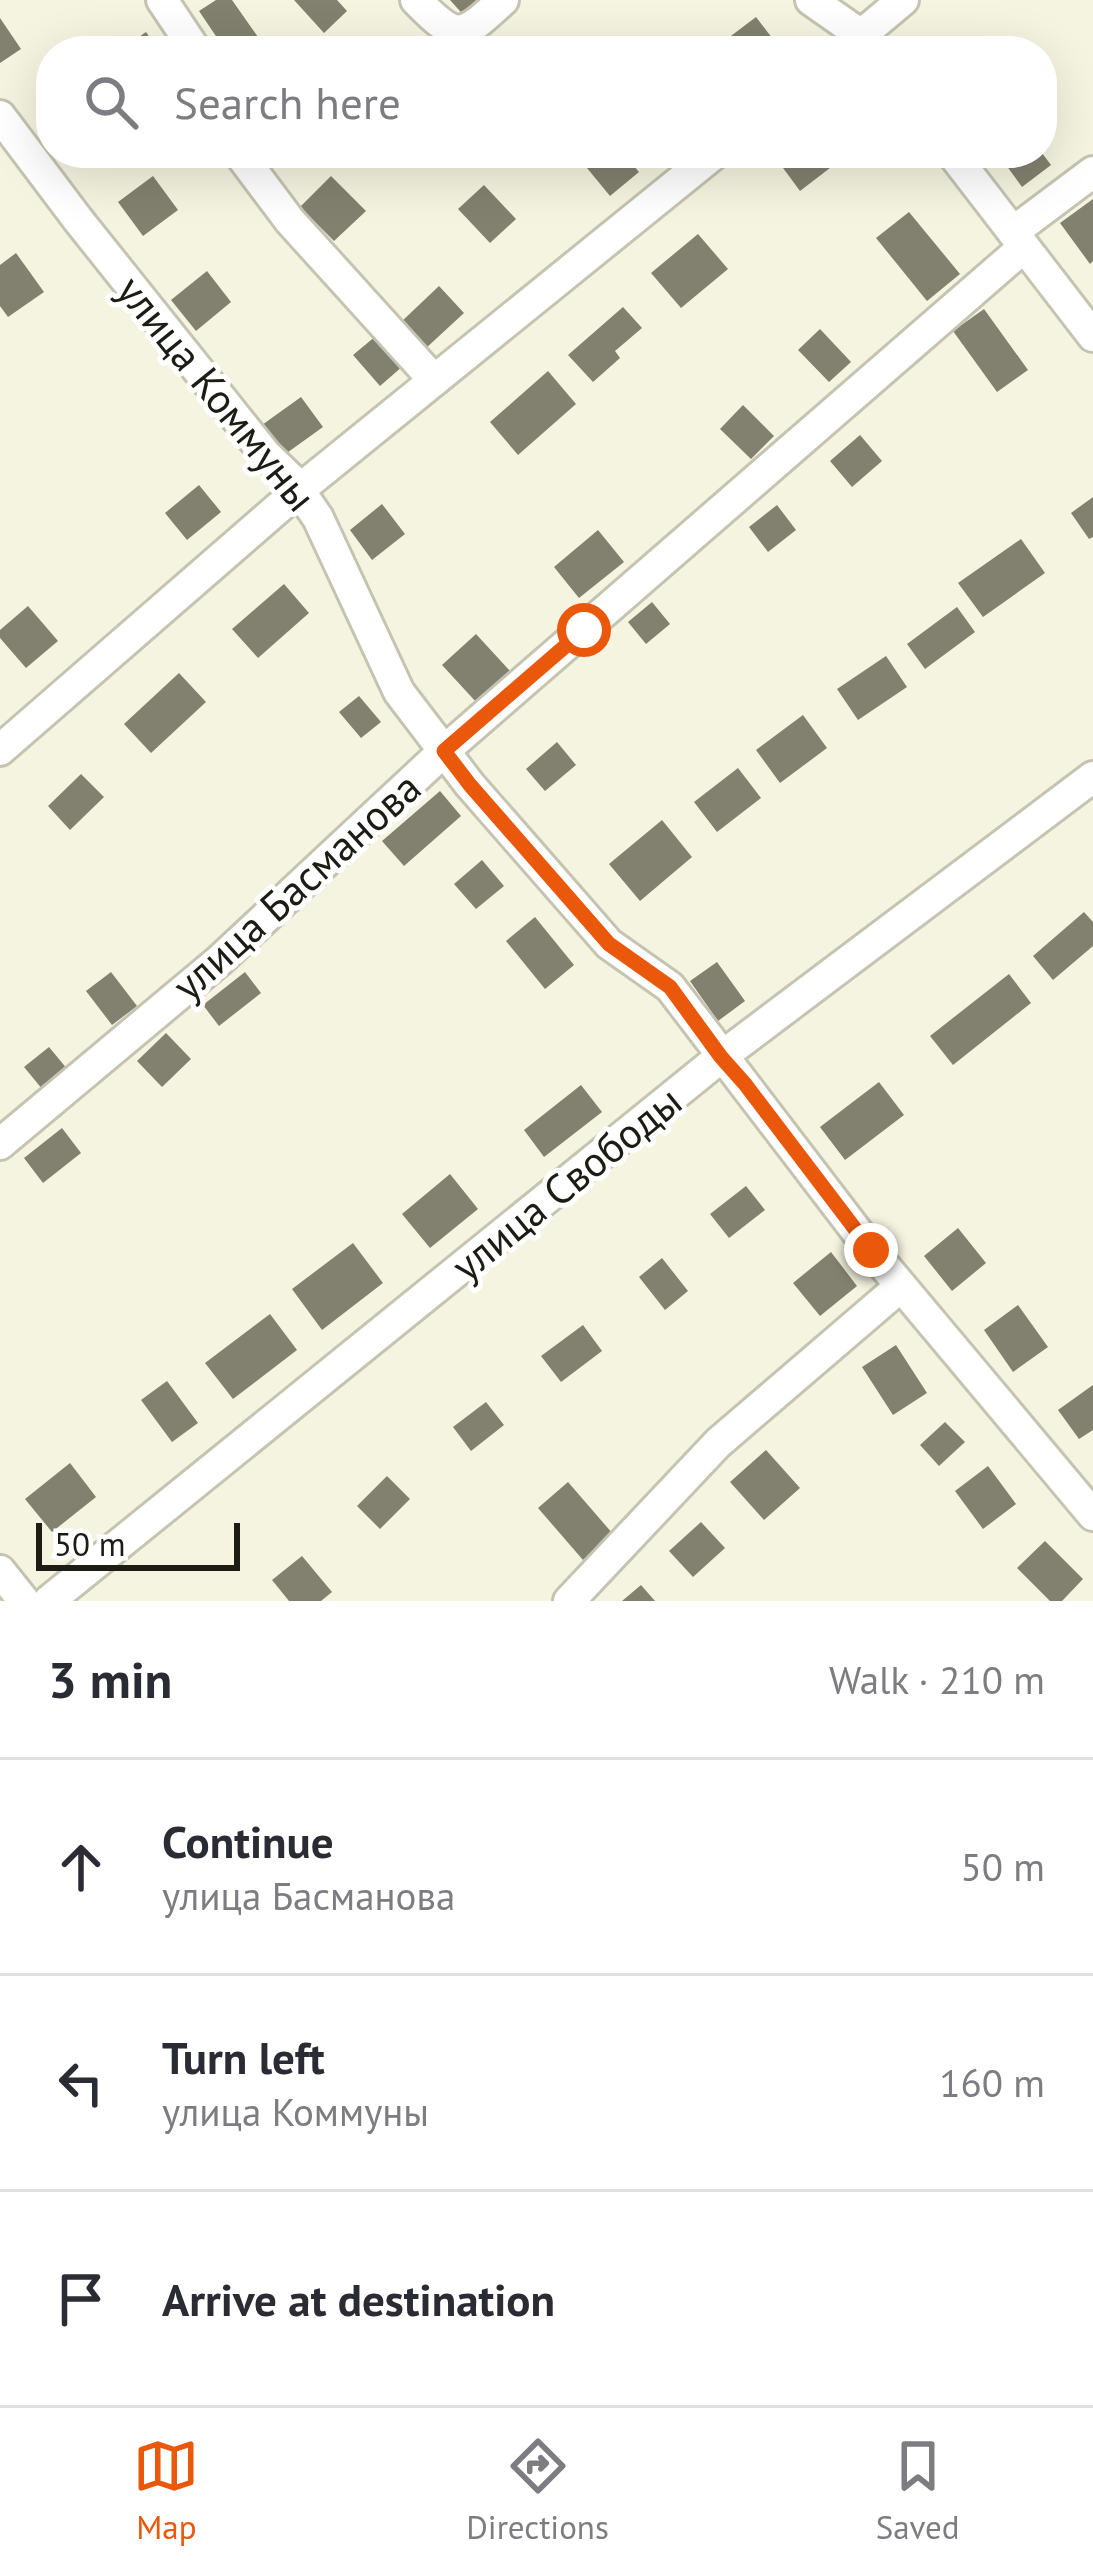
<!DOCTYPE html>
<meta charset="utf-8">
<style>
body{margin:0;font-family:"PT Sans",sans-serif;background:#f7f7f7;color:#2b2b33}
.scale{position:absolute;left:36px;bottom:30px;width:204px;box-sizing:border-box;padding-left:12px;border:6px solid #1c1c15;border-top:0;font-size:33px;line-height:42px;white-space:nowrap;color:#1c1c15;-webkit-text-stroke:9px #fff;paint-order:stroke}
.stop{position:absolute;width:36px;height:36px;margin:-27px;border:9px solid #ea580c;border-radius:50%;background:#fff}
.stop.end{background:#ea580c;border-color:#fff;box-shadow:0 3px 12px #0008}
.list{margin:0;padding:0;list-style:none}
h2{display:flex;justify-content:space-between;align-items:center;height:156px;margin:0;padding:0 48px;font-size:51px}
h2 small{font-size:39px;font-weight:400;color:#7c7c81}
.list li{display:grid;grid-template-columns:78px 1fr auto;gap:36px;align-items:center;box-sizing:border-box;height:216px;padding:0 48px;border-top:3px solid #e1e1e2}
.list b{display:block;font-size:45px;white-space:nowrap}
.list p{margin:0;font-size:39px;white-space:nowrap;color:#7c7c81}
.list em{font-size:39px;font-style:normal;color:#7c7c81}
.icon{flex:none;width:66px;height:66px;fill:none;stroke:currentColor;stroke-width:2;stroke-linecap:round;stroke-linejoin:round}
.map{position:relative;flex:none;width:1093px;height:1601px;overflow:hidden}
.search{position:absolute;background:#fff;box-shadow:0 12px 48px #0002;left:36px;right:36px;top:36px;height:132px;display:flex;align-items:center;gap:30px;box-sizing:border-box;padding:0 42px;border-radius:48px;color:#7c7c81;font-size:45px}
.sheet{height:804px;background:#fff}
nav{display:flex;justify-content:space-around;align-items:center;box-sizing:border-box;height:168px;border-top:3px solid #e1e1e2;background:#fff;font-size:33px;color:#7c7c81}
nav a{display:grid;justify-items:center;gap:6px}
nav .on{color:#ea580c}
.map>svg:first-child{display:block}
</style>
<div class="map">
<svg width="1093" height="1601" viewBox="0 0 1093 1601">
<rect width="100%" height="100%" fill="#f5f4e0"/>
<g fill="#82816f">
<polygon points="216,0 232,0 258,37 238,51 226,51 199,11"/>
<polygon points="294,0 337,0 347,11 324,33"/>
<polygon points="450,0 490,0 468,20"/>
<polygon points="756,17 782,51 730,51 723,42"/>
<polygon points="0,18 21,49 0,63"/>
<polygon points="146,32 159,51 119,51"/>
<polygon points="606,153 623,153 639,172 610,196 587,168"/>
<polygon points="772,153 839,153 843,158 800,191"/>
<polygon points="1008,153 1042,153 1051,165 1022,187 1001,158"/>
<polygon points="153,176 178,210 143,236 118,202"/>
<polygon points="331,176 366,211 334,241 300,207"/>
<polygon points="484,185 516,219 490,243 458,209"/>
<polygon points="1093,199 1093,261 1090,264 1060,223"/>
<polygon points="909,212 960,274 927,301 876,238"/>
<polygon points="698,234 728,269 681,308 651,273"/>
<polygon points="16,253 44,292 8,317 0,306 0,265"/>
<polygon points="207,271 231,302 196,331 171,300"/>
<polygon points="439,286 464,313 425,349 400,323"/>
<polygon points="623,307 642,328 615,351 620,358 593,382 568,355"/>
<polygon points="984,309 1028,370 997,392 953,331"/>
<polygon points="820,329 851,362 829,382 798,350"/>
<polygon points="377,335 403,366 380,386 353,355"/>
<polygon points="548,371 576,404 518,455 490,422"/>
<polygon points="301,397 323,427 284,455 262,425"/>
<polygon points="743,405 774,436 751,459 720,429"/>
<polygon points="860,435 882,461 852,487 830,461"/>
<polygon points="199,485 221,512 187,540 165,513"/>
<polygon points="1093,497 1093,537 1089,539 1071,513"/>
<polygon points="382,504 405,534 372,560 350,530"/>
<polygon points="777,505 796,530 768,552 749,527"/>
<polygon points="598,530 624,562 579,598 554,567"/>
<polygon points="1021,539 1045,573 983,617 958,583"/>
<polygon points="284,584 309,613 258,658 232,629"/>
<polygon points="652,602 670,624 646,644 628,622"/>
<polygon points="28,606 58,641 26,668 0,638 0,630"/>
<polygon points="957,607 975,632 925,669 907,644"/>
<polygon points="476,634 511,672 477,703 442,665"/>
<polygon points="886,656 907,687 858,720 837,689"/>
<polygon points="179,673 206,702 151,753 124,724"/>
<polygon points="359,696 381,722 361,738 339,712"/>
<polygon points="803,715 827,748 780,783 756,750"/>
<polygon points="557,742 576,765 545,791 526,769"/>
<polygon points="738,768 761,798 717,832 694,802"/>
<polygon points="81,774 104,797 70,830 48,806"/>
<polygon points="440,791 461,816 404,866 382,841"/>
<polygon points="662,820 692,857 640,901 609,864"/>
<polygon points="482,860 504,886 476,909 454,884"/>
<polygon points="1084,912 1093,922 1093,946 1053,980 1033,956"/>
<polygon points="535,917 574,965 545,989 506,941"/>
<polygon points="717,962 745,1001 718,1021 690,981"/>
<polygon points="111,972 137,1006 112,1025 86,991"/>
<polygon points="245,972 261,993 219,1026 203,1005"/>
<polygon points="1009,974 1031,1003 953,1065 930,1036"/>
<polygon points="166,1033 191,1059 162,1087 137,1061"/>
<polygon points="49,1047 68,1070 43,1090 24,1067"/>
<polygon points="879,1082 904,1115 845,1160 820,1127"/>
<polygon points="581,1085 602,1112 544,1157 524,1130"/>
<polygon points="62,1128 81,1153 43,1183 24,1158"/>
<polygon points="450,1174 478,1209 430,1248 402,1214"/>
<polygon points="746,1186 765,1210 729,1238 710,1214"/>
<polygon points="958,1228 986,1263 952,1291 924,1256"/>
<polygon points="353,1243 383,1283 322,1330 292,1289"/>
<polygon points="831,1252 857,1286 820,1316 793,1283"/>
<polygon points="662,1258 688,1291 665,1310 639,1277"/>
<polygon points="1018,1305 1048,1347 1013,1372 984,1330"/>
<polygon points="270,1314 297,1350 233,1399 205,1363"/>
<polygon points="583,1325 602,1351 561,1382 541,1356"/>
<polygon points="896,1345 927,1393 893,1415 862,1367"/>
<polygon points="167,1381 198,1423 172,1442 141,1400"/>
<polygon points="1093,1385 1093,1430 1079,1439 1058,1410"/>
<polygon points="486,1402 504,1425 471,1451 453,1427"/>
<polygon points="945,1422 965,1442 939,1466 920,1445"/>
<polygon points="766,1450 800,1488 764,1520 730,1482"/>
<polygon points="70,1463 96,1497 52,1532 25,1499"/>
<polygon points="988,1466 1016,1504 983,1529 955,1491"/>
<polygon points="387,1476 410,1499 380,1529 357,1506"/>
<polygon points="568,1482 613,1534 583,1560 538,1508"/>
<polygon points="701,1522 725,1548 693,1577 669,1551"/>
<polygon points="1045,1541 1083,1579 1062,1601 1050,1601 1017,1568"/>
<polygon points="302,1556 332,1592 321,1601 289,1601 272,1580"/>
<polygon points="641,1585 655,1601 622,1601"/>
</g>
<g fill="none" stroke-linecap="round" stroke-linejoin="round">
<defs>
<g id="minor">
<polyline points="162,0 196,51"/>
<path d="M416 0C457 42 461 39 503 0"/>
<polyline points="811,0 861,35 874,51"/>
<polyline points="842,51 903,0"/>
<polyline points="0,116 79,221 266,455 292,480 318,518 399,692 470,785 609,944 670,987 871,1250 1093,1515"/>
<polyline points="239,153 290,221 434,380"/>
<polyline points="952,153 1093,336"/>
<polyline points="1013,232 1093,172"/>
<polyline points="0,750 299,490 715,153"/>
<polyline points="0,1144 220,960 444,751 1024,247"/>
<polyline points="0,1571 24,1601"/>
<polyline points="49,1601 721,1057 1093,777"/>
<polyline points="569,1601 718,1443 901,1286"/>
</g>
</defs>
<use href="#minor" stroke="#c5c4b1" stroke-width="36"/>
<use href="#minor" stroke="#fff" stroke-width="30"/>
</g>
<g fill="none" stroke-linecap="round" stroke-linejoin="round">
<polyline stroke="#ea580c" stroke-width="15" points="584,630 444,751 470,785 609,944 670,987 721,1057 745,1084 871,1250"/>
</g>
<g text-anchor="middle" dominant-baseline="central" stroke-width="10" stroke-linejoin="round" paint-order="stroke">
<g font-size="42" fill="#1c1c15" stroke="#fff">
<text transform="translate(217 393) rotate(51)">улица Коммуны</text>
<text transform="translate(296 886) rotate(-42)">улица Басманова</text>
<text transform="translate(566 1183) rotate(-39)">улица Свободы</text>
</g>
</g>
</svg>
<div class="scale">50 m</div>
<div class="stop" style="left:584px;top:630px"></div>
<div class="stop end" style="left:871px;top:1250px"></div>
<div class="search"><svg class="icon" aria-label="search" viewBox="0 0 24 24"><circle cx="10" cy="10" r="6"/><path d="M15 15l6 6"/></svg>Search here</div>
</div>
<section class="sheet">
<h2>3 min<small>Walk · 210 m</small></h2>
<ul class="list">
<li><svg class="icon" aria-label="ahead" viewBox="0 0 24 24"><path d="M12 20V5M6 11l6-6 6 6"/></svg><div><b>Continue</b><p>улица Басманова</p></div><em>50 m</em></li>
<li><svg class="icon" aria-label="left" viewBox="0 0 24 24"><path d="M17 20v-9H6M10 6l-5 5 5 5"/></svg><div><b>Turn left</b><p>улица Коммуны</p></div><em>160 m</em></li>
<li><svg class="icon" aria-label="arrive" viewBox="0 0 24 24"><path d="M6 21V4h12l-3 4 3 4H6"/></svg><div><b>Arrive at destination</b></div></li>
</ul>
</section>
<nav>
<a class="on"><svg class="icon" aria-label="map" viewBox="0 0 24 24"><path d="M3 6l6-2 6 2 6-2v14l-6 2-6-2-6 2zM9 4v14M15 6v14"/></svg>Map</a>
<a><svg class="icon" aria-label="directions" viewBox="0 0 24 24"><path d="M12 3l9 9-9 9-9-9zM9 14v-3h6M13 9l2 2-2 2"/></svg>Directions</a>
<a><svg class="icon" aria-label="saved" viewBox="0 0 24 24"><path d="M7 4h10v16l-5-4-5 4z"/></svg>Saved</a>
</nav>
